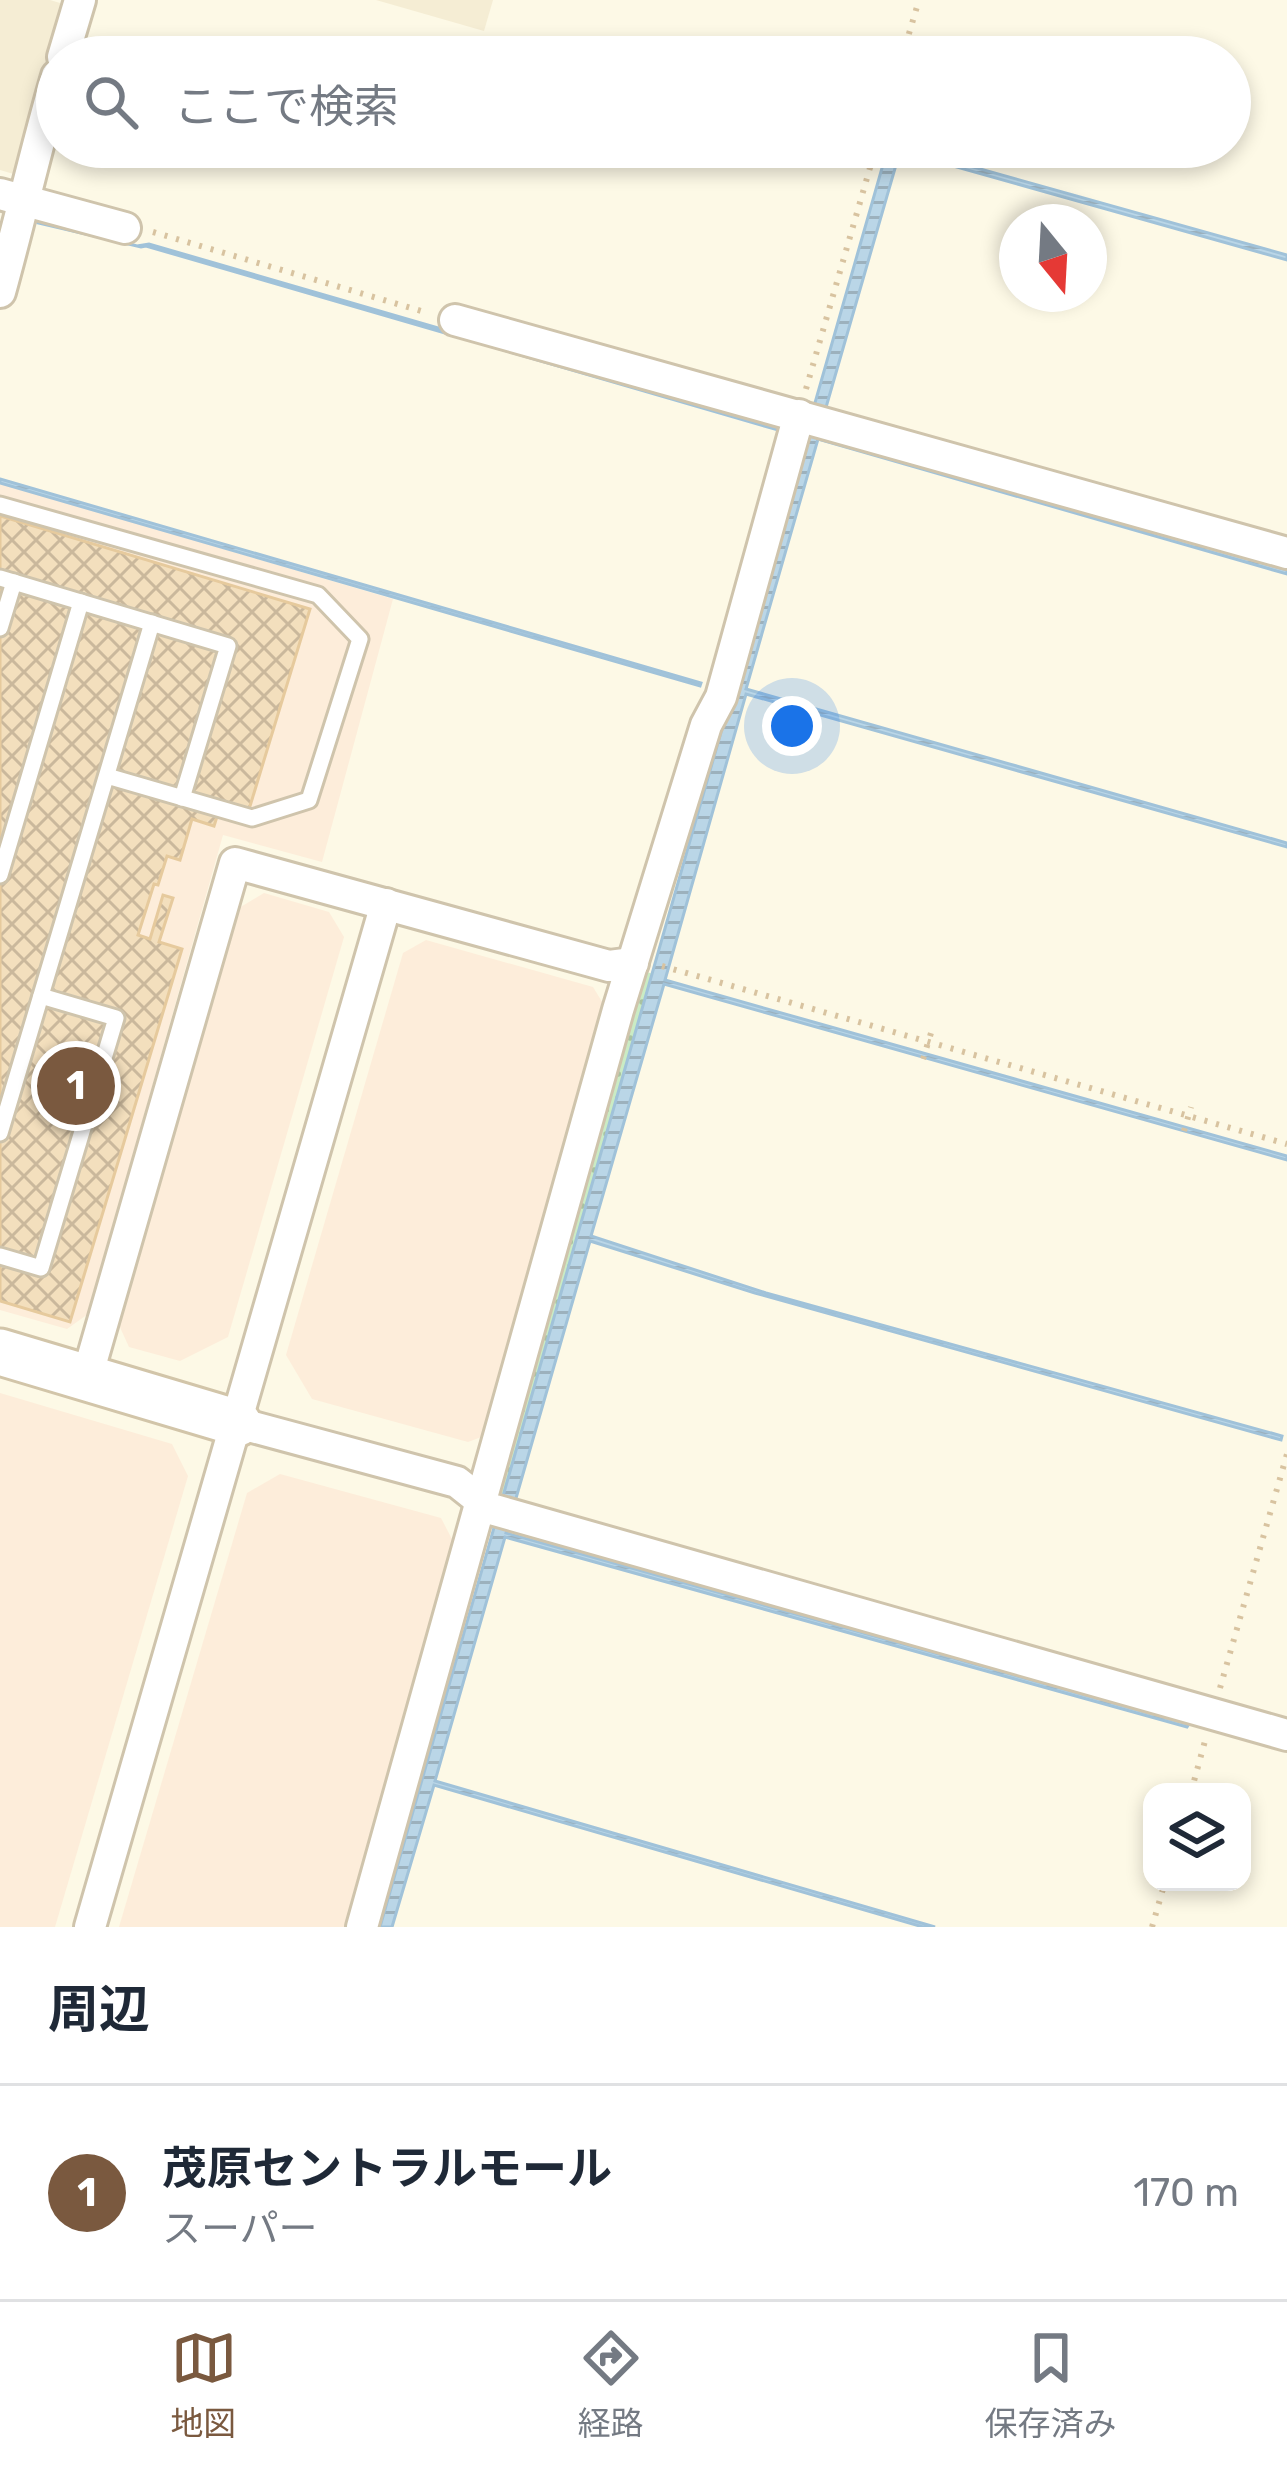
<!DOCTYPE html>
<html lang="ja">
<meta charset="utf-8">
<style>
body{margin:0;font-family:Rubik,"Noto Sans JP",sans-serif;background:#f6f6f7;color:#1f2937}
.controls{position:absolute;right:36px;bottom:36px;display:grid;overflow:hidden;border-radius:24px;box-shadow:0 6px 18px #0003}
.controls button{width:108px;height:108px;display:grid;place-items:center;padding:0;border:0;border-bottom:3px solid #e0e1e3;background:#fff;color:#1f2937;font:60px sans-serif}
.compass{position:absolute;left:999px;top:204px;width:108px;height:108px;border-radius:50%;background:#fff;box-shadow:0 6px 18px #0003;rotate:162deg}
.you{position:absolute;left:792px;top:726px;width:42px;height:42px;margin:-30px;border:9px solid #fff;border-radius:50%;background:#1a73e8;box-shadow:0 0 0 18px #1a73e833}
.badge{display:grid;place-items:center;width:78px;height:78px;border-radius:50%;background:#7a593f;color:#fff;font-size:39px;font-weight:700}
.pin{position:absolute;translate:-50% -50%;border:6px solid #fff;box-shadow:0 3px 12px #0006}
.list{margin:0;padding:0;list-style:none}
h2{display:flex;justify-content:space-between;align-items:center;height:156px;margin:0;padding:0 48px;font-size:51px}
h2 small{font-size:39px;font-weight:400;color:#747a83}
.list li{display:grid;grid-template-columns:78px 1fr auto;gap:36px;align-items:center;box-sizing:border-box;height:216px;padding:0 48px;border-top:3px solid #e0e1e3}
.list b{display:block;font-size:45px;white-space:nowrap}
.list p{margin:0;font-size:39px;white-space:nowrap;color:#747a83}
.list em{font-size:39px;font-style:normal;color:#747a83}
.icon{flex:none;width:66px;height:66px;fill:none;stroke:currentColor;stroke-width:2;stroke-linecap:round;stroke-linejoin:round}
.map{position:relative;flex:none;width:1287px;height:1927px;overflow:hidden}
.search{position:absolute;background:#fff;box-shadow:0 6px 18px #0003;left:36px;right:36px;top:36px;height:132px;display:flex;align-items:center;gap:30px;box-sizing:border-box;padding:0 42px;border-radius:66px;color:#747a83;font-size:45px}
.sheet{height:372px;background:#fff}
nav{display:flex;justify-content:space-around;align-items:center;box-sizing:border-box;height:168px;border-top:3px solid #e0e1e3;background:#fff;font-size:33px;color:#747a83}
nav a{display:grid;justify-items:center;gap:6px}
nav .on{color:#7a593f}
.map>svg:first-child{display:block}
</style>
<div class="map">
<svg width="1287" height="1927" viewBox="0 0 1287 1927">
<defs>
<pattern id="grass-dots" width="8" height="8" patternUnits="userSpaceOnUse" patternTransform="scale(3)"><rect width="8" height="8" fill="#caebc4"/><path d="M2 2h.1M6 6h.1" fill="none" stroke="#a9c2a1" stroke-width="1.8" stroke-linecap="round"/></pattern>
<pattern id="water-rules" width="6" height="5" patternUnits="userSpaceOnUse" patternTransform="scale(3)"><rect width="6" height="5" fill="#bad6e7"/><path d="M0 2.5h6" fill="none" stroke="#9cb1bd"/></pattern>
<pattern id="building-cross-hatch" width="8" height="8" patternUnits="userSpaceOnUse" patternTransform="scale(3)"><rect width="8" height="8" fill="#f3dfbd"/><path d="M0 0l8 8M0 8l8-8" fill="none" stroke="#cab89c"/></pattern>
</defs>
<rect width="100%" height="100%" fill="#fdf9e6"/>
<g fill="#f5edd4">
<polygon points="0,0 50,0 60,3 66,17 17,175 0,170"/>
<polygon points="376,0 493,0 484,31"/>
</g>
<g fill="#fdedda">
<polygon points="0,483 393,599 322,862 223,835 88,1314 67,1329 0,1310"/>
<polygon points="264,893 329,912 344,937 228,1337 180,1361 129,1347 118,1323 234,911"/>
<polygon points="426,940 593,987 604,1005 484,1436 468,1442 312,1399 286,1355 403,953"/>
<polygon points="0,1393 172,1444 188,1476 55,1927 0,1927"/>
<polygon points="280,1474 441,1518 454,1543 347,1927 119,1927 247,1493"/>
</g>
<polygon fill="url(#grass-dots)" points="644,971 653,974 503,1494 497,1491"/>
<g fill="url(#water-rules)" stroke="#a0c2d9" stroke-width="3">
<polygon points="888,147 902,147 1287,255 1287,260 900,151 818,435 1287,570 1287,574 818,439 746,689 1287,843 1287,847 746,694 665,980 1287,1156 1287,1160 664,984 591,1236 766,1293 1282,1436 1281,1440 755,1293 590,1241 506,1533 1189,1724 1187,1727 505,1537 435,1781 935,1927 923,1927 434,1785 392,1927 380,1927"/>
<polygon points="39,219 137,246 149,244 779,427 778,430 146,246 141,247 38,223"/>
<polygon points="0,479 701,683 700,686 0,483"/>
</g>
<polygon fill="url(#building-cross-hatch)" stroke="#e6ca9d" stroke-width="3" points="0,516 310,609 247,816 220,807 214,826 192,819 180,860 167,856 158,885 154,884 138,935 150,939 163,895 173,898 159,942 182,949 70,1322 0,1301"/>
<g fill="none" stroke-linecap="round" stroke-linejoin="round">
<defs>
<g id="lane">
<polyline points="0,505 318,595 360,639 309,800 252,818 107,776"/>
<polyline points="0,578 228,646 182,798"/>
<polyline points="0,628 14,582"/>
<polyline points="0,875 81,602"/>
<polyline points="0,1133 152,623"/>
<polyline points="0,1256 41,1268 116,1018 41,996"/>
</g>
<g id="street">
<polyline points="63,57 80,0"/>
<polyline points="0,194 125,228"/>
<path d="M0 292C20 220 36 148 57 76"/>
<polyline points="455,320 1287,553"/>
<polyline points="87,1377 235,863 609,966 633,963"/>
<polyline points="238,1423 457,1482 491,1509 1287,1735"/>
<polyline points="90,1927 386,904"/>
<polyline points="362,1927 618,1010 706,725 721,697 799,415"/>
</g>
<polyline id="secondary" points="0,1352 238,1423"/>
</defs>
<use href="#lane" stroke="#cfc4ac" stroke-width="21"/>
<use href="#street" stroke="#cfc4ac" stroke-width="36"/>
<use href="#secondary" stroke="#d2c5a9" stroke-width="51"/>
<g stroke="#d8c3a0" stroke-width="6" stroke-dasharray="3 9" stroke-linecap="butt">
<polyline points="902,57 919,0"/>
<polyline points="153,232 428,313"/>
<polyline points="806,389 876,147"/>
<polyline points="662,966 1287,1144"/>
<polyline points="923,1059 931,1033"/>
<polyline points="1184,1131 1191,1107"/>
<polyline points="1220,1688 1287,1454"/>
<polyline points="1191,1792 1205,1741"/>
<polyline points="1152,1927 1165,1882"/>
</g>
<use href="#lane" stroke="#fff" stroke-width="15"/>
<use href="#street" stroke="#fff" stroke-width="30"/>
<use href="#secondary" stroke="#fff" stroke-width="45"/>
</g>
</svg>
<div class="controls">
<button><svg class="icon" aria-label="layers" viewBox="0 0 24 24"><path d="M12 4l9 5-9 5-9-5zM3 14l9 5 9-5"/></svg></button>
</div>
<svg class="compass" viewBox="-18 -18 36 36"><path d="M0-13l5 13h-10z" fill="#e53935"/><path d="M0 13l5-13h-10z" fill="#747a83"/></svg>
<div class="you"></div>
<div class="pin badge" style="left:76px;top:1086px">1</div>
<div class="search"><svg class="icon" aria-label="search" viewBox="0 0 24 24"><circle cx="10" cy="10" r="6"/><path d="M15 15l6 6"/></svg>ここで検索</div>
</div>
<section class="sheet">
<h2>周辺<small></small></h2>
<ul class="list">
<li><span class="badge">1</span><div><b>茂原セントラルモール</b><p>スーパー</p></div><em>170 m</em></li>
</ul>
</section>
<nav>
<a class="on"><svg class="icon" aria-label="map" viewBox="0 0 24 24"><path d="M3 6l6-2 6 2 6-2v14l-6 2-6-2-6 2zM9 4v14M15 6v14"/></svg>地図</a>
<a><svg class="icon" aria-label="directions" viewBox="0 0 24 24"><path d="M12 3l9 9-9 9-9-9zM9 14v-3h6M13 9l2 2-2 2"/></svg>経路</a>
<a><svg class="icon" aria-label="saved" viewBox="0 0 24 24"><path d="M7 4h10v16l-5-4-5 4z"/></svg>保存済み</a>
</nav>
